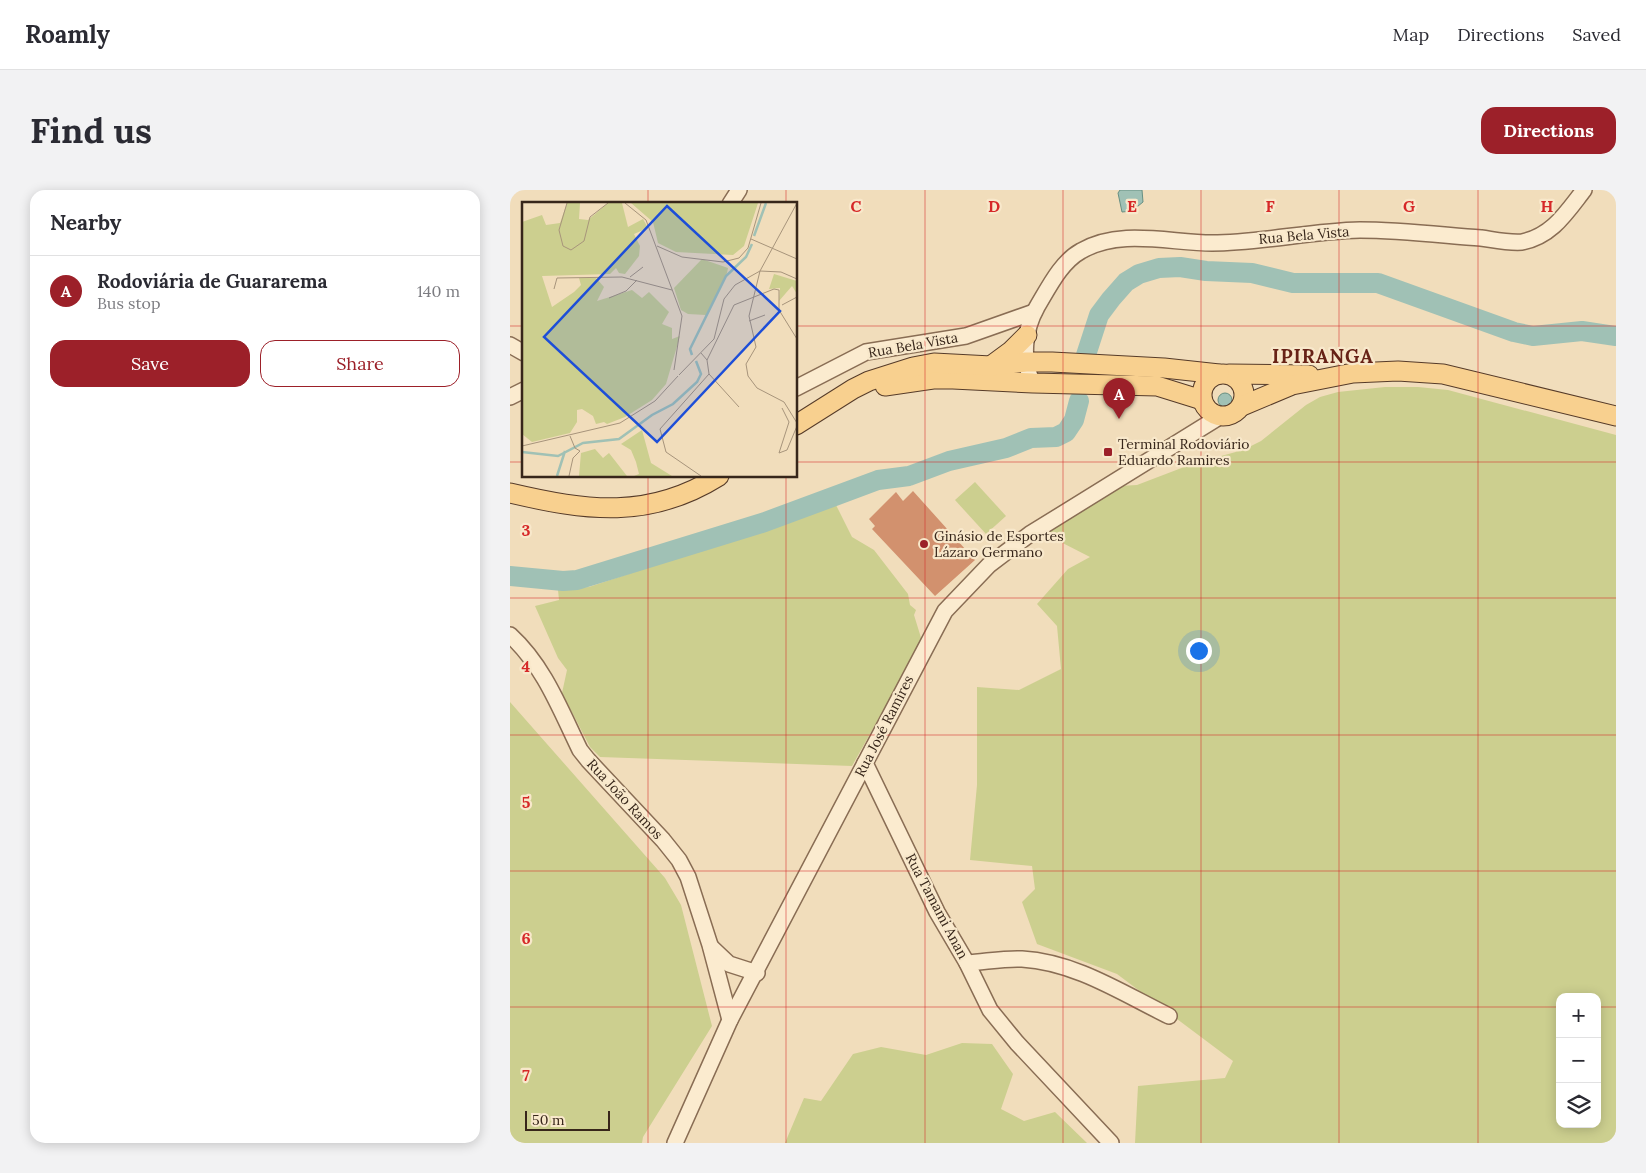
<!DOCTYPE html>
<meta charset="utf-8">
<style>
body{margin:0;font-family:Lora,serif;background:#f2f2f3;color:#2b2b33}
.controls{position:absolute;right:15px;bottom:15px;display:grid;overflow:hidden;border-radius:10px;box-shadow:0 2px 12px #0003}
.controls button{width:45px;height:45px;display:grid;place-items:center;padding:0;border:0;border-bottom:1px solid #e1e1e2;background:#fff;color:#2b2b33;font:25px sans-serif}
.scale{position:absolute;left:15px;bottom:12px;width:85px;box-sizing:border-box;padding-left:5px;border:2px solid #37261a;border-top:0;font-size:14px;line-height:18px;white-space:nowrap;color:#37261a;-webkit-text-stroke:4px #f8e8cb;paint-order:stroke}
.you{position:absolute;left:688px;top:460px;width:18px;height:18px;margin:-12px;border:4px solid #fff;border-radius:50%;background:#1a73e8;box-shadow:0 0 0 8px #1a73e833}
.badge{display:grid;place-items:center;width:32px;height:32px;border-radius:50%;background:#9c2029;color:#fff;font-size:16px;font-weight:700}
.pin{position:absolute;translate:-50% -41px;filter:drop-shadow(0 1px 2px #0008)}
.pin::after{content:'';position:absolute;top:26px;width:18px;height:15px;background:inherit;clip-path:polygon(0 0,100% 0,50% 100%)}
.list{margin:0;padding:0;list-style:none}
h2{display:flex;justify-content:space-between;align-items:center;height:65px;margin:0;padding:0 20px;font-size:21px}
h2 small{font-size:16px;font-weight:400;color:#7c7c81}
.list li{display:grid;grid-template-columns:32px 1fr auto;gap:15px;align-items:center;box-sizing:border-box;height:70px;padding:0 20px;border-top:1px solid #e1e1e2}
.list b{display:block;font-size:19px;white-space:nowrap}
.list p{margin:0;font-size:16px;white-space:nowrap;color:#7c7c81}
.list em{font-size:16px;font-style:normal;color:#7c7c81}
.actions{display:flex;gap:10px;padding:15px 20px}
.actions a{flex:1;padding:11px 0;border:1px solid #9c2029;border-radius:15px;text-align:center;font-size:18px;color:#9c2029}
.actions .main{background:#9c2029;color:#fff}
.icon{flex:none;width:28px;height:28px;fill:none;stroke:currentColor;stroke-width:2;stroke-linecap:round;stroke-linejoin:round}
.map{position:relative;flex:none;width:1106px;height:953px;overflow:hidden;border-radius:15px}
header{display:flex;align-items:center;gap:30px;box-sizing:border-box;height:70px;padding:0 25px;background:#fff;border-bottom:1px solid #e1e1e2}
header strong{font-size:24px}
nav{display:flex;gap:28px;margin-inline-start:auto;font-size:18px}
.intro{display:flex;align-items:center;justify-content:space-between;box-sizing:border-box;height:120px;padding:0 30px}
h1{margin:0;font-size:35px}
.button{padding:12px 22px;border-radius:15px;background:#9c2029;color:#fff;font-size:18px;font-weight:700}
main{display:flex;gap:30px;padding:0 30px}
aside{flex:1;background:#fff;border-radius:15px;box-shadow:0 2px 12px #0003}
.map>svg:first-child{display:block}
</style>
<header>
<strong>Roamly</strong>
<nav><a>Map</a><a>Directions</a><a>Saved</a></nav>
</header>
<div class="intro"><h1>Find us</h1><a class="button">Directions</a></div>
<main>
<aside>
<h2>Nearby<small></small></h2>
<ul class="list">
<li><span class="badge">A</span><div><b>Rodoviária de Guararema</b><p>Bus stop</p></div><em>140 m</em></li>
</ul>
<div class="actions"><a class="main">Save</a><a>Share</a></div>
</aside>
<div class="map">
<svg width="1106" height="953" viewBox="0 0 1106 953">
<rect width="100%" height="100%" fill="#f1ddbb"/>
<g fill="#cccf8f" fill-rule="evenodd">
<path d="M875 197H908L938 200 1106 245V953H625L628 896 715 888 723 871 607 784 527 754 512 712 525 699 522 676 460 670 467 595V497L509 500 551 479 547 436 527 414 558 379 580 367 535 344 609 296 627 295 682 274 733 260 751 251 796 215 810 207 828 202ZM1050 807H1087V934H1050Z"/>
<polygon points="465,292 496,326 476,344 445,310"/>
<polygon points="326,315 342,347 364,360 398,404 400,415 406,420 404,425 412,451 342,576 90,567 80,557 52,503 57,480 48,468 25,416 49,410 48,400 79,397"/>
<polygon points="0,512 155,688 171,715 202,836 133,947 132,953 0,953"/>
<polygon points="452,853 482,854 503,884 491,919 514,931 545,922 577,953 275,953 294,908 311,911 343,864 371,857 416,865"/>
</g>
<g fill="#a0c1b5" stroke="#678f82">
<polygon points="610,0 632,0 633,12 622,21 612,22 608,3"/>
<circle cx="715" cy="210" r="7"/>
</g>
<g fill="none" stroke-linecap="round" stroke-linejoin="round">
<g stroke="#a0c1b5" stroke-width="20">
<polyline points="576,165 589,125 601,109 616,92 629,84 649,78 670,77 696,81 742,83 783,93 868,93 1004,142 1023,146 1072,141 1106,146"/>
<polyline points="0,386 53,391 67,390 255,332 368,290 399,286 439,271 496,258 521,248 546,247 556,242 564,230 569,211"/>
</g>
</g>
<polygon fill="#d2916e" points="403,301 465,370 425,406 362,339 365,336 359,329 386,302 393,311"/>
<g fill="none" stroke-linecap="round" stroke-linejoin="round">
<defs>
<g id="minor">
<polyline points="220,14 229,0"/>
<polyline points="0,155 14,163"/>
<path d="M523 193C511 170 514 140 527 117 539 97 551 72 571 61 610 38 660 53 702 53 751 53 800 41 850 40 890 40 931 45 971 48 985 50 998 53 1012 52 1042 46 1056 23 1074 0"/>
<polyline points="286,198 356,162 456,146 524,122"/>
<polyline points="0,207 14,200"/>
<path d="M0 445C34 476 50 519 70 560L78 570 153 650 169 670 178 687 200 755 220 830"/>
<polyline points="355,573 427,722 457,773 480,820 507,853 601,953"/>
<polyline points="201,757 219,774 247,783"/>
<path d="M457 773C475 772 494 768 512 769 565 772 612 803 659 826"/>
<polyline points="165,953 220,830 435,421 479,375 520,344 709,227"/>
</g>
<g id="major">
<polyline points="482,175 501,161 517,145"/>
<circle cx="713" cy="205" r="21"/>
<polyline points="719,184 799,185"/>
<polyline points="375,196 423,189 443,189 523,193 647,196 692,210"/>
<polyline points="732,216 782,195 843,183 888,181 933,184 1106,226"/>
<polyline points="286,235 343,199 359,191 403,177 424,173 481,176 516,172 542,172 654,178 709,184"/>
<path d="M0 303C77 321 139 330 209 286"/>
</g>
</defs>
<use href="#minor" stroke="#896d54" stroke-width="18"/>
<use href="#major" stroke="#563b29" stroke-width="21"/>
<use href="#minor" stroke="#fbebcf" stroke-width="15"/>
<use href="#major" stroke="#f8d08f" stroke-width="19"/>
</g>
<path fill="none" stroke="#d62828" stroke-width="1" stroke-opacity="0.55" d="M138 0V14M276 0V14M415 0V953M553 0V953M691 0V953M829 0V953M968 0V953M0 136H14M286 136H1106M0 272H14M286 272H1106M138 286V953M276 286V953M0 408H1106M0 545H1106M0 681H1106M0 817H1050M1087 817H1106"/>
<g fill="#9c2029" stroke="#f8e8cb" stroke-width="2">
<rect x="593" y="257" width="10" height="10" rx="2.5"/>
<circle cx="414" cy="354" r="5"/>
</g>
<g text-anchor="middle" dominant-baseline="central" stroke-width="4.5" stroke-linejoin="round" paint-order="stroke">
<g font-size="14" fill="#37261a" stroke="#f8e8cb">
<text transform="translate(794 45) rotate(-5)">Rua Bela Vista</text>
<text transform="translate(403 155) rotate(-10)">Rua Bela Vista</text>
<text transform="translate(374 536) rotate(-63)">Rua José Ramires</text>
<text transform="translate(115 609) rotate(47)">Rua João Ramos</text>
<text transform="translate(427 716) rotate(62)">Rua Tamami Anan</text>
</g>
<g font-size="14" fill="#37261a" stroke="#f8e8cb" text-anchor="start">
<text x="608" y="254">Terminal Rodoviário<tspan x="608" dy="16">Eduardo Ramires</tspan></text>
<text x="424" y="346">Ginásio de Esportes<tspan x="424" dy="16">Lázaro Germano</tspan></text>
</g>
<g font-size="19" font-weight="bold" letter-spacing="1" fill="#672216" stroke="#f8e8cb">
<text x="813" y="166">IPIRANGA</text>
</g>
</g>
<g transform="translate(12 12)">
<rect width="275" height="275" fill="#f1ddbb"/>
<path d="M45 1H58L57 17 66 18 86 1H100L106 25 121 17 126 26 112 32 118 44 117 54 103 72 97 71 94 66 88 72 20 74 30 105 52 90 59 83 57 76H74L82 85 75 99 110 88 120 96 127 90 147 110 140 122 150 126V137L158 134 144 182 130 198 103 215 85 222 82 220 74 222 71 214 60 207 55 208V220L48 231 10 240 0 232V20L20 13 24 23 38 21ZM109 1H236L222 44 211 53 154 50 136 41 131 20ZM180 57 206 66 205 71 184 113 166 112 159 108 152 86ZM252 72 275 79V92L270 84 257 99 258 86 247 87ZM120 228 129 261 150 274H112L117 272 114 260 109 248 99 242ZM73 247 81 256 87 251 105 274H57L59 251Z" fill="#cccf8f"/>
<path fill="none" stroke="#a0c1b5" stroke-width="2.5" d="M232 34 244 1M170 153 168 147 204 74 224 55 230 42M0 250 36 254 61 241 97 237 130 213 151 202 175 180 179 172 174 159M35 274 43 249"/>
<path fill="none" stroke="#a7947b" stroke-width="1" d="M45 1 37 28 41 44 49 48 62 39 68 15 86 1M103 1 124 18 160 114 152 168M229 37 275 57M135 44 160 55 201 60 217 56 226 46 239 1M108 75 121 65M32 87 35 76 100 75 150 88M87 96 104 89 115 78M260 103 275 95M227 119 243 113M185 158 212 103 252 87 257 88V108L275 137M187 172 217 205M157 173 192 137 202 97 213 83 238 69 259 70 275 77M262 200 235 186 226 174 224 162 234 145 227 114 238 69 275 1M262 200 275 221M260 206 267 220 257 251 265 248 275 224M0 244 98 221 133 199 156 174M47 274 51 256 58 249 53 246 48 234M179 274 144 250 138 227 187 172 185 158 179 151"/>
<path fill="#1d4ed8" fill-opacity="0.15" stroke="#1d4ed8" stroke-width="2.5" d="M145 4 258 109 135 240 22 135Z"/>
<rect width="275" height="275" fill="none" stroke="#37261a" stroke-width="2.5"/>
</g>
<g font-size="16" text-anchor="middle" font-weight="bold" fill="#d62828" stroke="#f8e8cb" stroke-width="4.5" stroke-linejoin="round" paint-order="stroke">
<text x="346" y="22">C</text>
<text x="484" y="22">D</text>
<text x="622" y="22">E</text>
<text x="760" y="22">F</text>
<text x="899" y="22">G</text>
<text x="1037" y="22">H</text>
<text x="16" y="346">3</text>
<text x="16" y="482">4</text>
<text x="16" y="618">5</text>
<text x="16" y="754">6</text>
<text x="16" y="891">7</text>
</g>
</svg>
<div class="controls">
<button>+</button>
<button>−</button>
<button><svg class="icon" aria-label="layers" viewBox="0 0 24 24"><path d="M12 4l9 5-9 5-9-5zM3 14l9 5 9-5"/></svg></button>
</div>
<div class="scale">50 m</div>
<div class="you"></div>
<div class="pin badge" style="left:609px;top:229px">A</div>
</div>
</main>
